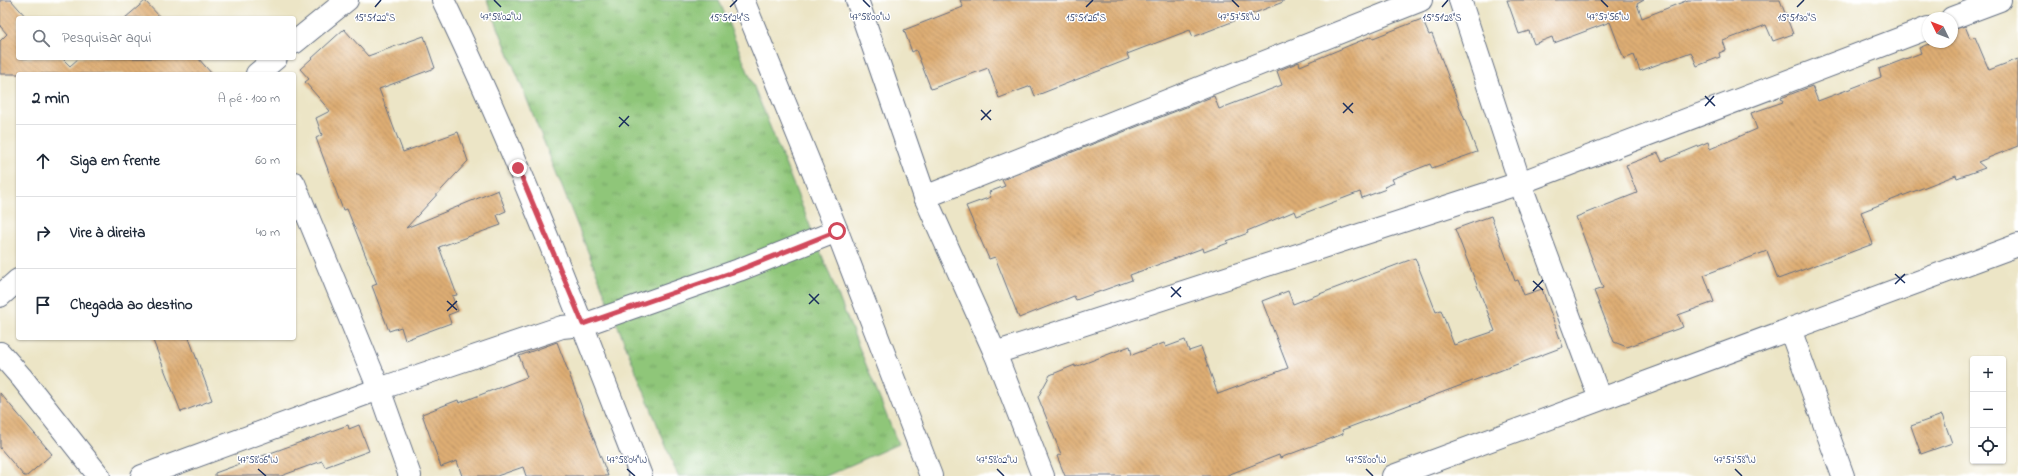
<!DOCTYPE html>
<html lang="pt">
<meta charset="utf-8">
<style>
body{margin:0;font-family:"Indie Flower",sans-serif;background:#f2f2f3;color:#1f2937}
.controls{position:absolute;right:12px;bottom:12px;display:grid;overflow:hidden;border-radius:4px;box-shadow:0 1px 3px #0004}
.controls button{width:36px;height:36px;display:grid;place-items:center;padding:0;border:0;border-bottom:1px solid #e0e1e3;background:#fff;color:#1f2937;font:20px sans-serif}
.compass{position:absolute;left:1922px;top:12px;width:36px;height:36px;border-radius:50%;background:#fff;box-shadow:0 1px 3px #0004;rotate:313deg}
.stop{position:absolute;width:12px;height:12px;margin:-9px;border:3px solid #d1495b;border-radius:50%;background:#fff}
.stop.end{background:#d1495b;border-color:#fff;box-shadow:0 1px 4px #0008}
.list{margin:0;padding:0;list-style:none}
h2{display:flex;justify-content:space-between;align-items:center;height:52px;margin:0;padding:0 16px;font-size:17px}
h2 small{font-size:13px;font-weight:400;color:#747a83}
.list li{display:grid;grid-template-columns:26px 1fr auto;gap:12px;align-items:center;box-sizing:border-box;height:72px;padding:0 16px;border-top:1px solid #e0e1e3}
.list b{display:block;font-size:15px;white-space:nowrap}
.list em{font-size:13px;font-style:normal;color:#747a83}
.icon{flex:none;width:22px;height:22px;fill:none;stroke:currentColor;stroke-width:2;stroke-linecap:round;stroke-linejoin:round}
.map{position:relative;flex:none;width:2018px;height:476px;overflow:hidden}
.search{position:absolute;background:#fff;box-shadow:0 1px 3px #0004;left:16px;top:16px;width:280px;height:44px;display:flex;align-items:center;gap:10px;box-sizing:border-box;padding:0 14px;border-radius:4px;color:#747a83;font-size:15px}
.panel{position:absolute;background:#fff;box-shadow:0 1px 3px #0004;left:16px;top:72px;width:280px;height:268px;border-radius:4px}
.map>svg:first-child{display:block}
</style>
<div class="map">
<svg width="2018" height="476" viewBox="0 0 2018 476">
<defs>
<pattern id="grass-tufts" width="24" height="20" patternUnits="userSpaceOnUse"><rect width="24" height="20" fill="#8fc679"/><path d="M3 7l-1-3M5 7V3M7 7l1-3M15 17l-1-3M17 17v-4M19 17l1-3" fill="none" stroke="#74a166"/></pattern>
<pattern id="building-back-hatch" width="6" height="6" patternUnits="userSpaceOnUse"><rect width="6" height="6" fill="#dead73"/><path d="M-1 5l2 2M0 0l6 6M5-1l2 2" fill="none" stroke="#b38d62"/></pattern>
</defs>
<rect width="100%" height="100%" fill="#fff"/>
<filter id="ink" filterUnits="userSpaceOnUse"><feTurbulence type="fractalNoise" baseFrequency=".025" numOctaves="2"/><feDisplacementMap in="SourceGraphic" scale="8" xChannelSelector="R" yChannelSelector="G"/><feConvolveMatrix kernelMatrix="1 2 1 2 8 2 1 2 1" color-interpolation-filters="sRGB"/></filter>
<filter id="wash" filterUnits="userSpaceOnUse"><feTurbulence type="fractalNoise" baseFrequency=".012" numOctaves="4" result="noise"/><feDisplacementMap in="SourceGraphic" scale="16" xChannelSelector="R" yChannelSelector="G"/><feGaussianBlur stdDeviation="0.9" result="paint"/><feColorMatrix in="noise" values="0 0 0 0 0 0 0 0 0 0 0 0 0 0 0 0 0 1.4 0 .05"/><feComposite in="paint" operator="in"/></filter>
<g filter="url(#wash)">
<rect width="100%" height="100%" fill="#ece5c6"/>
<polygon fill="url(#grass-tufts)" stroke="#557a6c" points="487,0 719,0 898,444 826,476 678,476"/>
<g id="blocks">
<g fill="url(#building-back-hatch)">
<polygon points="0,0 11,0 27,18 18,18 18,58 62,58 70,66 79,58 198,58 212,74 0,74 0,41 7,34 0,26"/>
<polygon points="960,0 1283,0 1283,2 1193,37 1190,30 1127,54 1129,59 1035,96 1031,86 999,98 988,68 931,89 916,50 912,52 904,30 963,7"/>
<polygon points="1507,0 1644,0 1637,4 1642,18 1688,0 1780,0 1793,34 1773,41 1766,25 1723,41 1726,50 1719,53 1720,57 1697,66 1691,52 1640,71 1634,55 1624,59 1610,22 1554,43 1552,37 1534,44 1529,31 1519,34"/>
<polygon points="145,1 161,18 125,18"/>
<polygon points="1422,19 1429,35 1432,34 1477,152 1432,168 1430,164 1392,179 1394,183 1384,187 1386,189 1362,198 1360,192 1297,216 1295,211 1247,231 1248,233 1227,241 1228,243 1204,252 1203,248 1130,275 1132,280 1076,300 1074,296 1019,318 995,257 989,259 966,206 991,197 989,192 1005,186 1002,180 1214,96 1219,109 1282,85 1277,71 1299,62 1300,66 1372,36 1373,38"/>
<polygon points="1965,26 1970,38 1975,37 1989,70 2018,59 2018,146 1978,162 1985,168 1957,178 1956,175 1861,212 1873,244 1778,279 1767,251 1704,275 1714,302 1678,315 1683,327 1627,347 1614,342 1594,291 1603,288 1576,217 1637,193 1626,165 1658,153 1662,161 1708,142 1710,149 1757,129 1751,113 1783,102 1781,98 1812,86 1818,101 1881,77 1879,69 1921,53 1919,48 1933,42 1952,42 1952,30"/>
<polygon points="344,29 368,56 424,36 435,68 379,89 403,152 458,132 468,161 406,228 498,190 506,211 497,215 501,225 439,247 457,295 452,296 458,311 448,315 451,323 405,340 401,327 389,331 372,286 377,284 347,209 343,210 316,138 322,135 316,118 330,111 305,82 309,79 300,69"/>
<polygon points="1491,216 1515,281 1518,280 1524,295 1542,289 1563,347 1342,430 1343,434 1280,458 1279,455 1225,476 1065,476 1057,456 1061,454 1038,397 1050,375 1075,365 1075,367 1130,346 1132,355 1164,343 1166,347 1185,340 1189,351 1201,347 1218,394 1288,368 1262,301 1288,291 1293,304 1415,258 1436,312 1441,310 1454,345 1495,331 1455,229"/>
<polygon points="152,338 189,338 212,400 181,412"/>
<polygon points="557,342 608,476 526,476 523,467 497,476 462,476 457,461 441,467 422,414 458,400 459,403 527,377 519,356"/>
<polygon points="0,393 52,454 27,476 24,476 0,448"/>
<polygon points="1942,415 1952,443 1921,454 1911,426"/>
<polygon points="348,425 349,429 359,425 369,451 325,467 322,461 281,476 215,476 215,473"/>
</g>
</g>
</g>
<g filter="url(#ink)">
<use href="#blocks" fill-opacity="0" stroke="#646f82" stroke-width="1"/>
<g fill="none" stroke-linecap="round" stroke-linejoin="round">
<defs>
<g id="minor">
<polyline points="743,0 837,231 931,476"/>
<polyline points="857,0 925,197 995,353 1043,476"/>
<polyline points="1460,0 1520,183 1600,399"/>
<polyline points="1952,18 2000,0"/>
<polyline points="294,43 347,0"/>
<polyline points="257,74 276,58"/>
<polyline points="294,183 379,389 410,476"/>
<polyline points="925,197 1421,0"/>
<polyline points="0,296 18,280"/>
<polyline points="1790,329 1843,476"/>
<polyline points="0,353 22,378 99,476"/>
<polyline points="995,353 1520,183 1928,28"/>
<polyline points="142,476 379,389 562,327 583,325 739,270 837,231"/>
</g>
<g id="tertiary">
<path d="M443 0C518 155 579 316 641 476"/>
<polyline points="1393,476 2018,245"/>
</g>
</defs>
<use href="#minor" stroke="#646f82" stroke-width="24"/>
<use href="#tertiary" stroke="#646f82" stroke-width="24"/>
<use href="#minor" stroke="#fff" stroke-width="22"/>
<use href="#tertiary" stroke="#fff" stroke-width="22"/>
</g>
</g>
<g fill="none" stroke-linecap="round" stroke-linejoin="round" filter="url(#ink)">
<polyline stroke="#d1495b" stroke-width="5" points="518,168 583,324 739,270 837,231"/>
</g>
<path fill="none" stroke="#1b2f5e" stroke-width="1.5" d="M494 0 501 7M863 0 870 7M1232 0 1239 7M1601 0 1608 7M375 7 381 0M730 7 737 0M1086 7 1093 0M1442 7 1448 0M1797 7 1804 0M1705 96 1715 106M1343 103 1353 113M1705 106 1714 96M981 110 991 120M1343 113 1353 103M619 117 629 126M981 120 991 110M619 127 629 116M1895 274 1905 283M1533 281 1543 290M1895 284 1905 274M1171 287 1181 297M1533 291 1543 280M809 294 819 304M1171 297 1181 287M447 301 457 310M809 304 819 294M447 311 457 301M258 469 266 476M627 469 635 476M997 469 1004 476M1366 469 1373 476M1735 469 1742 476"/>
<g font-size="10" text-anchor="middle" fill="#1b2f5e" stroke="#fff" stroke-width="3" stroke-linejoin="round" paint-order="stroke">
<text x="501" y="20">47°58'02"W</text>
<text x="870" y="20">47°58'00"W</text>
<text x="1239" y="20">47°57'58"W</text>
<text x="1608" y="20">47°57'56"W</text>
<text x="375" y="21">15°51'22"S</text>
<text x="730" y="21">15°51'24"S</text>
<text x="1086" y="21">15°51'26"S</text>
<text x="1442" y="21">15°51'28"S</text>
<text x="1797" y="21">15°51'30"S</text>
<text x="258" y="463">47°58'06"W</text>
<text x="627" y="463">47°58'04"W</text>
<text x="997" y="463">47°58'02"W</text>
<text x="1366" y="463">47°58'00"W</text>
<text x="1735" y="463">47°57'58"W</text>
</g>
</svg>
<div class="controls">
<button>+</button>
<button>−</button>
<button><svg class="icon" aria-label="locate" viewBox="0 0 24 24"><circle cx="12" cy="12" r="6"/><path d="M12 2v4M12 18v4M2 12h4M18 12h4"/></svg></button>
</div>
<svg class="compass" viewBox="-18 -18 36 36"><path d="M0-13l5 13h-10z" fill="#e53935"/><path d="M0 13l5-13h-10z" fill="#747a83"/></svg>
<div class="stop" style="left:837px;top:231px"></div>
<div class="stop end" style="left:518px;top:168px"></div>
<div class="search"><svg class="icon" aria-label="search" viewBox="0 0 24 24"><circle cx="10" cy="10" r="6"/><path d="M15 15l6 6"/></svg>Pesquisar aqui</div>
<section class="panel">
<h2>2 min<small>A pé · 100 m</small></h2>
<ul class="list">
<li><svg class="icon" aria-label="ahead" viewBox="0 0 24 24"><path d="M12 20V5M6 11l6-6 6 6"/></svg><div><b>Siga em frente</b></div><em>60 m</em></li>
<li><svg class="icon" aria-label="right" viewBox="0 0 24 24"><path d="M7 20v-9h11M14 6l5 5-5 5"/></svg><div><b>Vire à direita</b></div><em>40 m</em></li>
<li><svg class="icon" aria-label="arrive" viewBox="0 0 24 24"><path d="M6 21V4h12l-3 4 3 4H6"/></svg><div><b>Chegada ao destino</b></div></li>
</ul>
</section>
</div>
